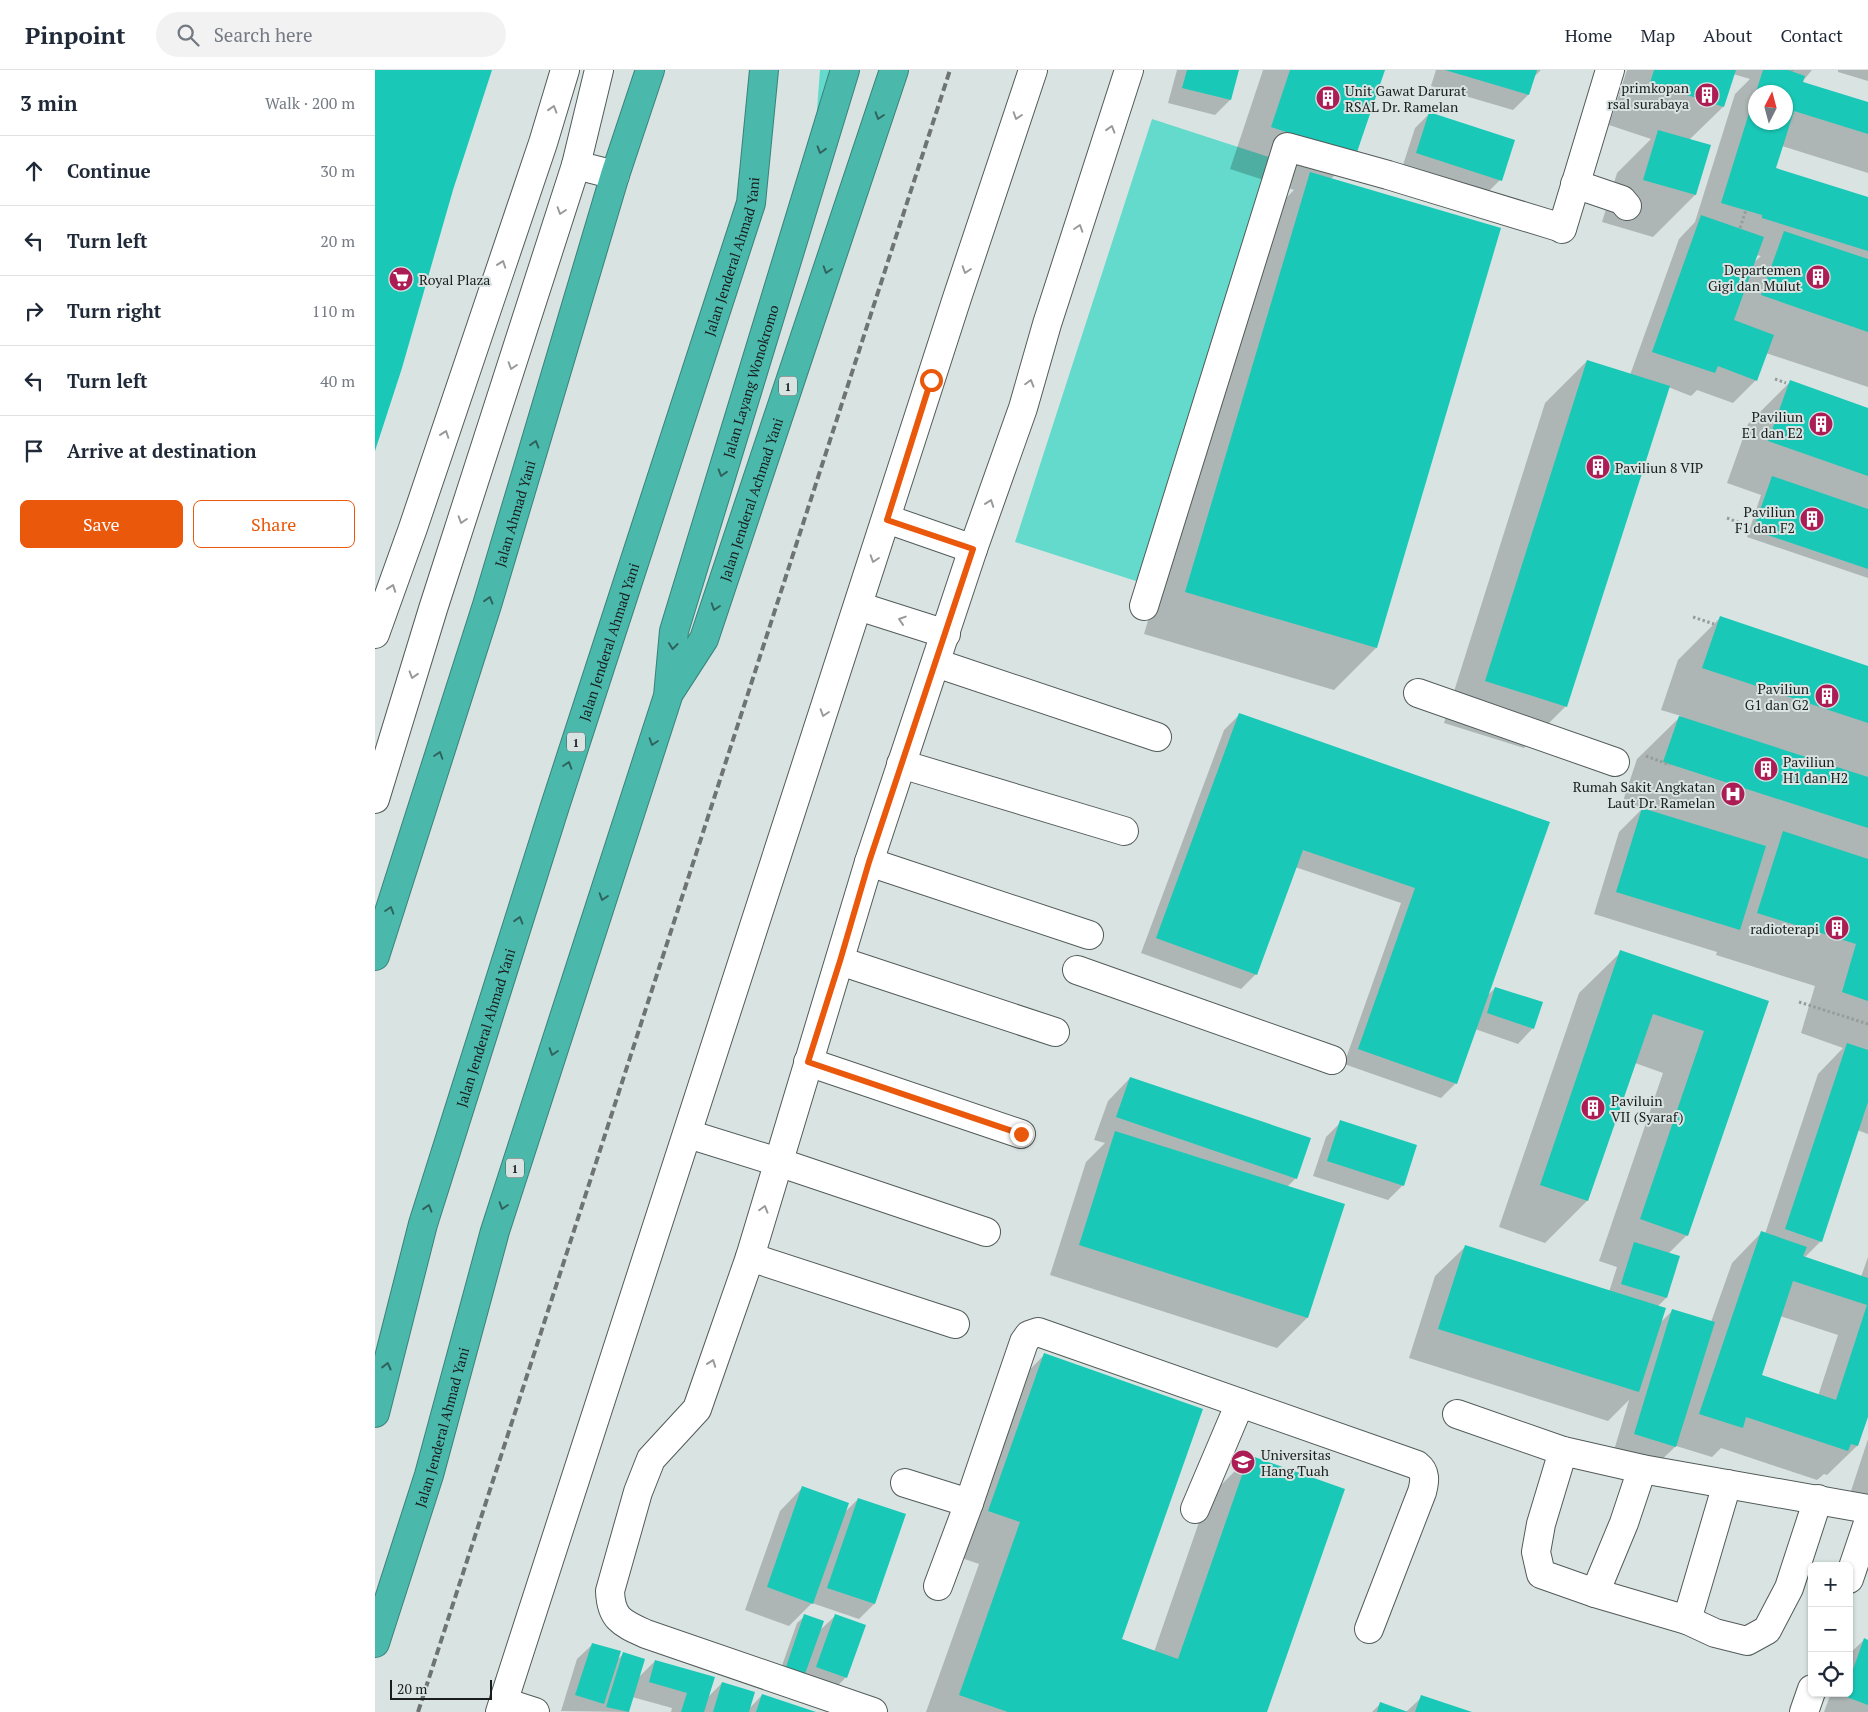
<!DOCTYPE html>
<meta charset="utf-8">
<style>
body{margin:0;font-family:"PT Serif",serif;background:#f2f2f3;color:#1f2937}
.controls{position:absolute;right:15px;bottom:15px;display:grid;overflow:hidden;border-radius:8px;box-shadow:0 1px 4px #0004}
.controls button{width:45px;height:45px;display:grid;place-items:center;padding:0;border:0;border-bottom:1px solid #e0e1e3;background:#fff;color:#1f2937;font:25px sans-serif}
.compass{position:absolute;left:1373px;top:15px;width:45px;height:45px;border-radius:50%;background:#fff;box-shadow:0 1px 4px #0004;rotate:6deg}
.scale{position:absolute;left:15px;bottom:12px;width:102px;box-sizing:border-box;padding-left:5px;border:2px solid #1a1d1d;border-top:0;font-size:14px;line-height:18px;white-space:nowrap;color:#1a1d1d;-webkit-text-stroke:4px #d9e4e2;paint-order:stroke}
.stop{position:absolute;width:15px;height:15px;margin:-11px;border:4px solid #ea580c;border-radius:50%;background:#fff}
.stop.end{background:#ea580c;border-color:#fff;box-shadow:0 1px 5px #0008}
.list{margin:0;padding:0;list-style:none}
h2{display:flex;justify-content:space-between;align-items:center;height:65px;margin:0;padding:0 20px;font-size:21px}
h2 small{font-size:16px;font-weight:400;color:#747a83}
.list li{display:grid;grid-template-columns:32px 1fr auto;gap:15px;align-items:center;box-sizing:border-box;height:70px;padding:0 20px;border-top:1px solid #e0e1e3}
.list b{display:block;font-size:19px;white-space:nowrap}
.list em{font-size:16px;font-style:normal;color:#747a83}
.actions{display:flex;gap:10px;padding:15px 20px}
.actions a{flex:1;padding:11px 0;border:1px solid #ea580c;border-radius:8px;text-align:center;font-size:18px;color:#ea580c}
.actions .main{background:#ea580c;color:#fff}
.icon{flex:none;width:28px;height:28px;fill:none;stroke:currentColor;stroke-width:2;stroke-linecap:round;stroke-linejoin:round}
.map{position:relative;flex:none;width:1493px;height:1642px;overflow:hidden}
header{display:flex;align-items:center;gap:30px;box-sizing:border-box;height:70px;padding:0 25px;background:#fff;border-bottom:1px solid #e0e1e3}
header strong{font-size:24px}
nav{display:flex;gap:28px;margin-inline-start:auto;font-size:18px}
.search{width:350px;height:45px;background:#f2f2f3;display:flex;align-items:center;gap:12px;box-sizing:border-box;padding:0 18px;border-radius:28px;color:#747a83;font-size:19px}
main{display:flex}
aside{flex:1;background:#fff}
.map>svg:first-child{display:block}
</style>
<header>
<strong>Pinpoint</strong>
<div class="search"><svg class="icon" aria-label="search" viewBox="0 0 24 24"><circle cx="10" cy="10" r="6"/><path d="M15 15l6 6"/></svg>Search here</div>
<nav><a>Home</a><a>Map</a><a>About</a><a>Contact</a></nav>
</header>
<main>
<aside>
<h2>3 min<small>Walk · 200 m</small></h2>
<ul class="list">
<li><svg class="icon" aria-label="ahead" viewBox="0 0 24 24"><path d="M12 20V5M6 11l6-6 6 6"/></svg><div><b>Continue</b></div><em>30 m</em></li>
<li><svg class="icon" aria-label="left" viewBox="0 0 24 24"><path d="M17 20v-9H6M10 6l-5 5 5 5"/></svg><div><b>Turn left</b></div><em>20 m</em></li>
<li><svg class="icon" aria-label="right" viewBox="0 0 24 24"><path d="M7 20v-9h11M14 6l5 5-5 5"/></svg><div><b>Turn right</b></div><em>110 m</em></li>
<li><svg class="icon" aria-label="left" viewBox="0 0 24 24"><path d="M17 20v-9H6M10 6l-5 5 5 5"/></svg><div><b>Turn left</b></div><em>40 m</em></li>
<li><svg class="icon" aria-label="arrive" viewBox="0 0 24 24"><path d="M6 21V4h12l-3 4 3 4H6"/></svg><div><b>Arrive at destination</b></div></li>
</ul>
<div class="actions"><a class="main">Save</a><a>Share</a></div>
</aside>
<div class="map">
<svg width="1493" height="1642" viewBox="0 0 1493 1642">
<rect width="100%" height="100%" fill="#d9e4e2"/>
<g fill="#63dacb">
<polygon points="445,0 463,0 445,44 442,40"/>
<polygon points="777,49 900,89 764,512 640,472"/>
</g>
<g fill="#0003" fill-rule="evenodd">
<polygon points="802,0 862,0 855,30 840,45 793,33"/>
<polygon points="888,0 1008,0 980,84 955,110 1001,578 959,620 769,564 893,146 919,120 855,99"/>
<polygon points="1061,0 1166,0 1158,8 1153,25 1138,40 1056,16"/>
<path d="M1252 0H1437L1427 12 1493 33V103L1407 76 1400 99 1493 128V317L1391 283 1381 310 1358 333 1322 320 1316 326 1293 317 1191 636 1149 678 1069 653 1170 333 1212 291 1255 305 1304 169 1320 152 1360 24 1375 9 1358 4 1348 37 1314 70 1320 125 1278 167 1227 152 1242 103 1276 69 1234 55ZM1380 22H1410V52H1380ZM1381 185 1386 186 1377 194Z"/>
<polygon points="1463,0 1493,0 1493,11 1463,2"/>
<polygon points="1055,43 1125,110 1110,125 1027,98 1040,58"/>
<polygon points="1415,312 1493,339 1493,508 1372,467 1386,425 1352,413 1373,354"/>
<path d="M1345 548 1493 597V1064L1482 1060 1446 1171 1429 1188 1486 1207 1493 1187V1343L1482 1376 1452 1405 1449 1404 1442 1410 1346 1378 1337 1387 1301 1376 1277 1399 1237 1387 1254 1330 1233 1351 1034 1288 1060 1206 1090 1177 1234 1222 1242 1197 1224 1191 1288 1003 1260 993 1212 1131 1170 1173 1124 1157 1204 923 1246 882 1392 932 1312 1165 1293 1184 1291 1228 1282 1237 1285 1253 1298 1240 1336 1252 1357 1193 1386 1163 1390 1164 1443 1004 1468 978 1426 963 1440 916 1341 885 1342 882 1219 844 1244 762 1266 740 1247 734 1262 689 1306 646 1286 640 1303 590ZM1405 1246 1463 1265 1443 1326 1385 1306Z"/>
<polygon points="864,645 1173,753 1111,927 1120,918 1158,958 1143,974 1100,959 1081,1013 1066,1028 969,994 1026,833 920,797 881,904 866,919 766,883 849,660"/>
<polygon points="755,1008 921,1108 912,1117 968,1135 932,1248 902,1278 675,1205 711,1092 730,1073 719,1070 733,1031"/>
<polygon points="966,1052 1028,1115 1013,1130 938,1106 951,1067"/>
<polygon points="669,1285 745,1570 779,1582 832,1429 874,1387 890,1642 551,1642 604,1494 572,1483 628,1327"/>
<polygon points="1493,1369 1493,1429 1475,1424"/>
<polygon points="427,1418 469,1443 483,1429 499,1534 484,1549 437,1533 414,1556 370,1540 405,1441"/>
<polygon points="430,1546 443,1562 460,1546 471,1607 456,1623 427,1612 430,1602 422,1610 404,1604 422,1553"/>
<polygon points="1489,1570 1493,1571 1493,1642 1449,1642 1456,1623 1474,1623 1474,1584"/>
<polygon points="218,1574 242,1590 248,1584 263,1608 280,1591 332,1628 347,1613 374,1639 387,1625 438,1642 296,1642 297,1638 257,1627 253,1642 186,1641 202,1589"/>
<polygon points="1047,1627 1095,1642 1031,1642"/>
<polygon points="1005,1634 1030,1642 997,1642"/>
</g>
<g fill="#1ac8b7" fill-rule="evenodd">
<polygon points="0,0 117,0 78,120 27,298 0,381"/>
<polygon points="812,0 864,0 856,30 807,18"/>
<polygon points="915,0 1010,0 981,85 896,57"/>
<polygon points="1070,0 1162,0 1154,25"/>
<polygon points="1279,0 1361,0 1349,37 1275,13"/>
<polygon points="1388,0 1413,0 1430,6 1428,12 1493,32 1493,64 1419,41 1401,98 1493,127 1493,181 1387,148 1387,145 1346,133 1380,24 1380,52 1410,52 1410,22 1381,22"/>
<polygon points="1054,42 1140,70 1127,111 1041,83"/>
<polygon points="1283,60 1336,75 1321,125 1268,110"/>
<polygon points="935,102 1126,158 1002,578 810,522"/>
<polygon points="1326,145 1389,167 1359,250 1399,265 1382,311 1343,296 1340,303 1277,282"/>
<polygon points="1409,161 1493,189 1493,262 1386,225"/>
<polygon points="1212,290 1295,316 1192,637 1110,611"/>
<polygon points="1415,310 1493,338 1493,406 1393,371"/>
<polygon points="1397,406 1493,439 1493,499 1378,460"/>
<polygon points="1345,546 1493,596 1493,653 1327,598"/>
<polygon points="864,643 1175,752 1082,1014 983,979 1040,818 928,780 882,905 781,868"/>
<polygon points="1304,646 1493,707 1493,758 1288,692"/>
<polygon points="1267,738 1391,776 1365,860 1241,822"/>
<polygon points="1408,761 1493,789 1493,931 1467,922 1481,874 1382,843"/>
<polygon points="1245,880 1394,931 1313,1166 1265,1149 1329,961 1278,944 1213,1131 1165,1115"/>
<polygon points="1120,917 1168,932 1159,959 1112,943"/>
<polygon points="1472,973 1493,980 1493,1032 1447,1172 1410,1159"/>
<polygon points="755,1007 936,1068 922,1109 741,1047"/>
<polygon points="965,1050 1042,1075 1029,1116 952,1091"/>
<polygon points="740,1061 970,1134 933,1248 704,1175"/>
<path d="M1386 1161 1432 1177 1428 1186 1493 1208V1347L1483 1376 1476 1374 1473 1381 1371 1347 1368 1358 1324 1344ZM1418 1211 1492 1235 1461 1330 1387 1305Z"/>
<polygon points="1259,1172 1305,1186 1292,1228 1246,1214"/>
<polygon points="1090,1175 1291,1238 1264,1322 1063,1259"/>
<polygon points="1297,1239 1340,1252 1301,1377 1259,1364"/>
<polygon points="669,1283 828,1339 747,1569 803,1589 874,1385 970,1419 892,1642 633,1642 584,1625 645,1452 613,1441"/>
<polygon points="427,1416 474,1433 438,1534 392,1517"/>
<polygon points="483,1428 531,1444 500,1534 452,1518"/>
<polygon points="429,1544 449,1551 430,1604 411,1597"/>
<polygon points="460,1544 491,1555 472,1608 441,1597"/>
<polygon points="1489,1568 1493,1570 1493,1635 1469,1626 1470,1623 1474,1623 1474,1611"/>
<polygon points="217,1573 246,1581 229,1634 200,1625"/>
<polygon points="248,1582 270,1589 254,1642 231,1637"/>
<polygon points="280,1590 340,1607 329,1642 306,1642 312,1623 274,1612"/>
<polygon points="347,1612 380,1622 374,1642 338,1642"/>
<polygon points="387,1624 441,1642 381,1642"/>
<polygon points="1046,1625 1097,1642 1040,1642"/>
<polygon points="1005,1632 1033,1642 1002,1642"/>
</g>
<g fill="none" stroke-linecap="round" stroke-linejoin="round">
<defs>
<g id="minor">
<polyline points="201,95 240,105"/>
<polyline points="1200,114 1247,130 1252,136"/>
<polyline points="1187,159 1235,0"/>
<polyline points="512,449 598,479"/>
<polyline points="483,536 571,564"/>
<polyline points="769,536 912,77 1013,105 1187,158"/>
<polyline points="0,564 38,458 168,73 190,0"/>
<polyline points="561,593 782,667"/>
<polyline points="1043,623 1240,692"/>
<polyline points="526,694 749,761"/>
<polyline points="0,729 58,539 201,95 224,0"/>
<polyline points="494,792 714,865"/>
<polyline points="465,891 680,962"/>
<polyline points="702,900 957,990"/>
<polyline points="433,992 646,1064"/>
<polyline points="313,1064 403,1092 611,1162"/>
<polyline points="375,1187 580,1254"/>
<polyline points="1082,1344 1188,1381 1267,1399 1493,1439"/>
<polyline points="1188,1381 1166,1454 1161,1482 1166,1504 1220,1523 1249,1453 1267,1399"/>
<path d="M530 1413 594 1433 649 1272 654 1265 663 1262 1042 1395C1051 1402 1050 1411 1047 1422L994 1559"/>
<polyline points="1352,1414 1312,1550 1340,1563 1372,1571 1392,1560 1414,1518 1443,1429"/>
<polyline points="820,1439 865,1333"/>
<polyline points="1474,1509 1493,1453"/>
<polyline points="563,1516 594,1433"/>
<polyline points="1220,1523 1312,1550"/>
<polyline points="129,1632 160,1642"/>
<polyline points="125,1642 582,228 658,0"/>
<path d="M498 1642 271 1564C247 1553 236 1549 235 1521L263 1422 276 1389 322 1339 375 1187 494 792 598 479 648 338 672 254 754 0"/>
<polyline points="1429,1642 1437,1619"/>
</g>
<g id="highway">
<path id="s1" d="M296 620 329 569 519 0"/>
<path id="s2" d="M0 886 112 535 240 105 275 0"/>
<path id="s3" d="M0 1343 48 1154 180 736 376 133 389 0"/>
<path id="s4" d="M0 1573 54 1405 120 1161 293 626 299 561 470 0"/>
</g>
</defs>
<use href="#minor" stroke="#525b59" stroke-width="30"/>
<use href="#highway" stroke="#39827a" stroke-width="30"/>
<g stroke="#959d9b" stroke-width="3" stroke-dasharray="2.5 2.5" stroke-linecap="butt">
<polyline points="1417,1 1417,0"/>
<polyline points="1365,158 1371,140"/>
<polyline points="1400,309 1411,313"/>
<polyline points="1352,448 1373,456"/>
<polyline points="1318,547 1339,554"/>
<polyline points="1271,686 1295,695"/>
<polyline points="1424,932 1493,954"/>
</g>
<use href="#minor" stroke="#fff" stroke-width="28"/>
<use href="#highway" stroke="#4ab9ac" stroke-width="28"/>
<polyline stroke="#6d7473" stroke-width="4" stroke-dasharray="8 4" stroke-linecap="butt" points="43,1642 575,0"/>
</g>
<defs><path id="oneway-chevron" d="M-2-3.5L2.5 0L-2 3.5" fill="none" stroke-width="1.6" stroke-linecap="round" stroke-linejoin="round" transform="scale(1.25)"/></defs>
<g stroke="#989999">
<use href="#oneway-chevron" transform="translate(178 39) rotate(-73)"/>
<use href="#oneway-chevron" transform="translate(642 46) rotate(108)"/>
<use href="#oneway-chevron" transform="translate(736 59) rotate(-73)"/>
<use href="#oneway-chevron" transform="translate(186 141) rotate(108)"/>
<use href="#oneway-chevron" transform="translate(704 158) rotate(-72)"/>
<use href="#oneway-chevron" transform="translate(127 194) rotate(-71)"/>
<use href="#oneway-chevron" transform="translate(591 200) rotate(108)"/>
<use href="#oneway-chevron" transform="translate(137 296) rotate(108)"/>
<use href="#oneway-chevron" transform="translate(655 313) rotate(-74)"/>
<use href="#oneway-chevron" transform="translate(70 364) rotate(-71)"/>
<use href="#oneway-chevron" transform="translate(615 433) rotate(-70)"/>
<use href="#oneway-chevron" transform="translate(87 450) rotate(108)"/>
<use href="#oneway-chevron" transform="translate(499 489) rotate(108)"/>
<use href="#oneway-chevron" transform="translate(17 518) rotate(-70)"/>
<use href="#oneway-chevron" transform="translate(527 550) rotate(-162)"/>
<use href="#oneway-chevron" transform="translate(38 605) rotate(107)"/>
<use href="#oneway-chevron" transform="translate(449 643) rotate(108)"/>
<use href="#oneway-chevron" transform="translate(389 1139) rotate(-74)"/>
<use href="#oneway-chevron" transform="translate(337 1293) rotate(-70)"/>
</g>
<g stroke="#30635d">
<use href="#oneway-chevron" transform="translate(504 46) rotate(108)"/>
<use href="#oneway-chevron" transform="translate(446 80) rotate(107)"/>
<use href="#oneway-chevron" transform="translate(452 200) rotate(108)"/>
<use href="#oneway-chevron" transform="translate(160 374) rotate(-73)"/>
<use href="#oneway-chevron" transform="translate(347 403) rotate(107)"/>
<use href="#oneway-chevron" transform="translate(114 530) rotate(-73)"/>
<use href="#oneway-chevron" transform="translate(340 537) rotate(108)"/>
<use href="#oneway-chevron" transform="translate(298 576) rotate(96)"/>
<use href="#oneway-chevron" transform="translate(278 672) rotate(108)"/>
<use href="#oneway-chevron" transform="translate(64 685) rotate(-72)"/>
<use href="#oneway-chevron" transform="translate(193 695) rotate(-72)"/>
<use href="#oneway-chevron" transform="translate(228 827) rotate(108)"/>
<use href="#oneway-chevron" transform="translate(15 840) rotate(-72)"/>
<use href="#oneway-chevron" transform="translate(144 850) rotate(-73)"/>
<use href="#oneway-chevron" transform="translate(178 982) rotate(108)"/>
<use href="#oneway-chevron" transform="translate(128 1136) rotate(108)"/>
<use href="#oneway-chevron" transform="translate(53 1138) rotate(-73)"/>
<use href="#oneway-chevron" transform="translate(12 1296) rotate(-76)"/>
</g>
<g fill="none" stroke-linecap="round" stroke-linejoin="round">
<polyline stroke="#ea580c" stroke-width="6" points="556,310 512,450 598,479 494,792 465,891 433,992 646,1064"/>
</g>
<defs>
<symbol id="building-disc" viewBox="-11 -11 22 22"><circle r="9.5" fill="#ac1c55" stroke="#d9e4e2"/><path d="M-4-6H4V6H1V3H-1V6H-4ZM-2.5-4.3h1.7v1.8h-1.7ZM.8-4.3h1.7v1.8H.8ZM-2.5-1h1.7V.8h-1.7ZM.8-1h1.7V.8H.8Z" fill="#fff"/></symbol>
<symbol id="supermarket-disc" viewBox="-11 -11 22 22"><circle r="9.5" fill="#ac1c55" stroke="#d9e4e2"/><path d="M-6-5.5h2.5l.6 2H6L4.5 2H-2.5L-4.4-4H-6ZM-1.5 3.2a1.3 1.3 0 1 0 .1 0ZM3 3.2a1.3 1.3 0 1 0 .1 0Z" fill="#fff"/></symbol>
<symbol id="hospital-disc" viewBox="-11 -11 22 22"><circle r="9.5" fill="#ac1c55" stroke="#d9e4e2"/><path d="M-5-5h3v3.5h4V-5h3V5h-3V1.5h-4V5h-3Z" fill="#fff"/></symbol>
<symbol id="university-disc" viewBox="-11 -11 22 22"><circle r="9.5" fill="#ac1c55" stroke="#d9e4e2"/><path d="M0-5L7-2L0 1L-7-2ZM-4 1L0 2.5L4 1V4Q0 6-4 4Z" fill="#fff"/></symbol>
</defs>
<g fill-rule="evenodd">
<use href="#building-disc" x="1318" y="11" width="28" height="28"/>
<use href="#building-disc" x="939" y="14" width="28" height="28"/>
<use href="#building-disc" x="1429" y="193" width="28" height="28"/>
<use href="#supermarket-disc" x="12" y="195" width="28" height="28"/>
<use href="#building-disc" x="1432" y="340" width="28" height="28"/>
<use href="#building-disc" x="1209" y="383" width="28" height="28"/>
<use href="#building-disc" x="1423" y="435" width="28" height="28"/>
<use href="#building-disc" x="1438" y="612" width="28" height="28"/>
<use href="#building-disc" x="1377" y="685" width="28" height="28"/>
<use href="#hospital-disc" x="1344" y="710" width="28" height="28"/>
<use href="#building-disc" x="1448" y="844" width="28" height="28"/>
<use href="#building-disc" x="1204" y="1024" width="28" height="28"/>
<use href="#university-disc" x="854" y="1378" width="28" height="28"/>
</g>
<g text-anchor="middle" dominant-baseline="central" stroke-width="4" stroke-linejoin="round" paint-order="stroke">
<g fill="#d9e4e2" stroke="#535958" stroke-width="1">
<rect x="404" y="306.5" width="18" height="19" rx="4"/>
<rect x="192" y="662.5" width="18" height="19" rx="4"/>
<rect x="131" y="1088.5" width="18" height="19" rx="4"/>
</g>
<g font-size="12" font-weight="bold" fill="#1a1d1d">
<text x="413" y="316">1</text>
<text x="201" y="672">1</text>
<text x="140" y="1098">1</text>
</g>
<g font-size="14" fill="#1a1d1d" stroke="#d9e4e2" text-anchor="end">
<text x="1314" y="17">primkopan<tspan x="1314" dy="16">rsal surabaya</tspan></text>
<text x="970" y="20" text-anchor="start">Unit Gawat Darurat<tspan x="970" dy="16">RSAL Dr. Ramelan</tspan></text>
<text x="1426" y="199">Departemen<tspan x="1426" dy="16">Gigi dan Mulut</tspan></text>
<text x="44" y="209" text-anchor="start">Royal Plaza</text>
<text x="1428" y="346">Paviliun<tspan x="1428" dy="16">E1 dan E2</tspan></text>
<text x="1240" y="397" text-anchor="start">Paviliun 8 VIP</text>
<text x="1420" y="441">Paviliun<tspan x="1420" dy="16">F1 dan F2</tspan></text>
<text x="1434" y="618">Paviliun<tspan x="1434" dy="16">G1 dan G2</tspan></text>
<text x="1408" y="691" text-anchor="start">Paviliun<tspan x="1408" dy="16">H1 dan H2</tspan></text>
<text x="1340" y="716">Rumah Sakit Angkatan<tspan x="1340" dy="16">Laut Dr. Ramelan</tspan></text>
<text x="1444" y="858">radioterapi</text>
<text x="1236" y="1030" text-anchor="start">Paviluin<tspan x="1236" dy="16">VII (Syaraf)</tspan></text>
<text x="886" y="1384" text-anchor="start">Universitas<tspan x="886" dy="16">Hang Tuah</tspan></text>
</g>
<g font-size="14" fill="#1a1d1d" stroke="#d9e4e2">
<text stroke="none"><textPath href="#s3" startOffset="1211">Jalan Jenderal Ahmad Yani</textPath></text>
<text stroke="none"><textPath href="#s4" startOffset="1318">Jalan Layang Wonokromo</textPath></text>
<text stroke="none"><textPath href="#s1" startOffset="208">Jalan Jenderal Achmad Yani</textPath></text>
<text stroke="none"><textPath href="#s2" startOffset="464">Jalan Ahmad Yani</textPath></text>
<text stroke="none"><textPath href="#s3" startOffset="806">Jalan Jenderal Ahmad Yani</textPath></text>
<text stroke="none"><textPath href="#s3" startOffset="401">Jalan Jenderal Ahmad Yani</textPath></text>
<text stroke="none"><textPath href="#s4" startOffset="226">Jalan Jenderal Ahmad Yani</textPath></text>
</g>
</g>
</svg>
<div class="controls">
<button>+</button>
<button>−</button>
<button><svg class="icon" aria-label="locate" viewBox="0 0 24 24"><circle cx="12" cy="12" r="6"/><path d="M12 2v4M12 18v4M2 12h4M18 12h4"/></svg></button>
</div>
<svg class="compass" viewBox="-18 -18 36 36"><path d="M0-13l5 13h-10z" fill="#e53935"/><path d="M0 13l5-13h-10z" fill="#747a83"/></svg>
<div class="scale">20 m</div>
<div class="stop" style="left:556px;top:310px"></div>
<div class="stop end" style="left:646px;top:1064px"></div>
</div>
</main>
